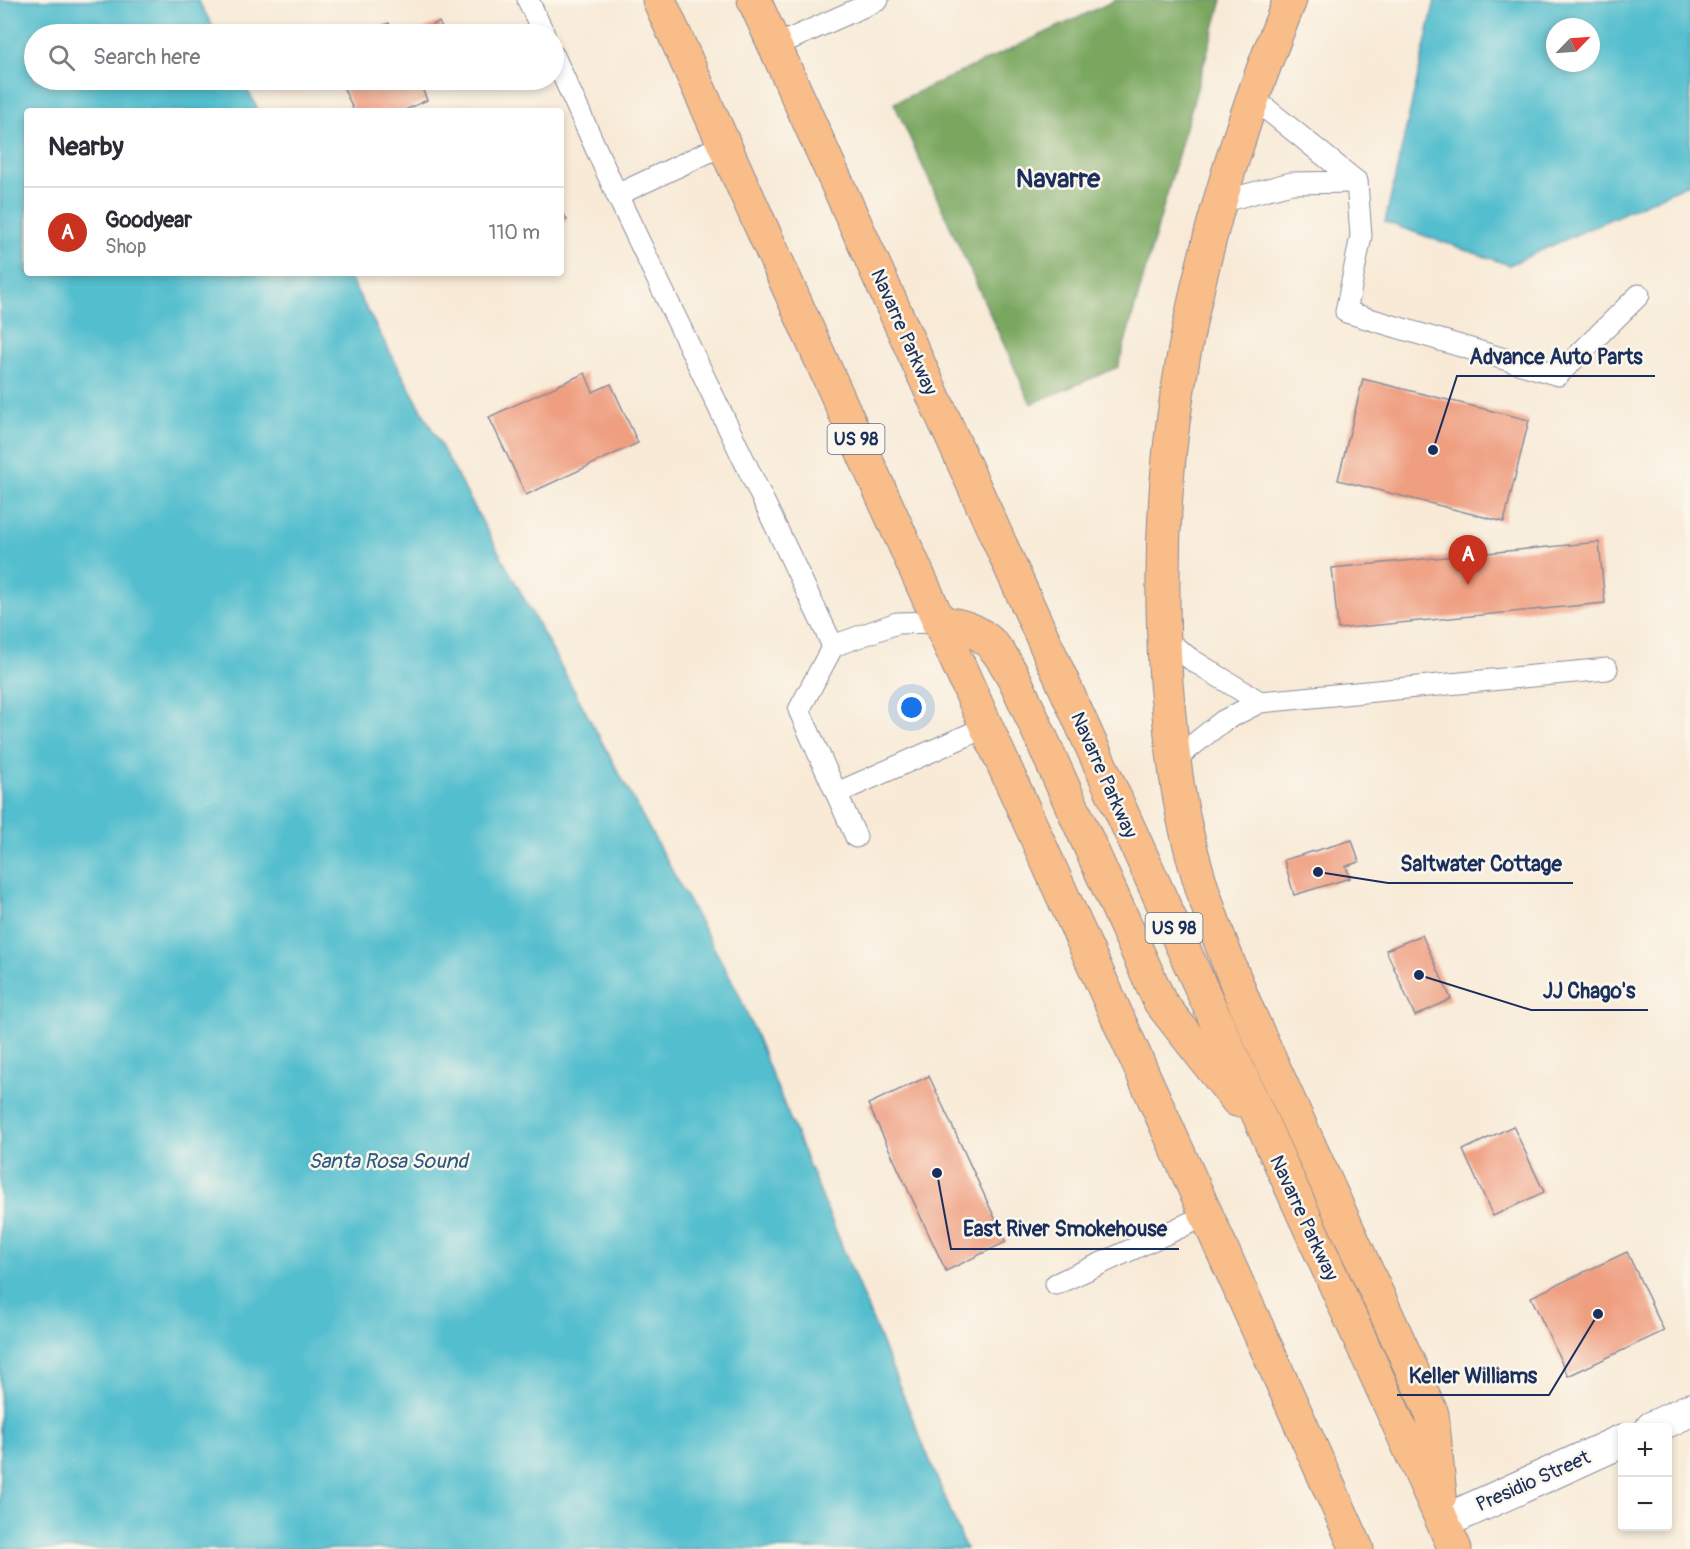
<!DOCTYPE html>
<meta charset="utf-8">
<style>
body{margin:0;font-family:Pangolin,sans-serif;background:#f7f7f7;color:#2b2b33}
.controls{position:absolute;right:18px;bottom:18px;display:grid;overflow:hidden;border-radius:6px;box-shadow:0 3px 9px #0003}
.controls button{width:54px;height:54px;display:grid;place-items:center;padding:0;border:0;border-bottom:2px solid #e1e1e2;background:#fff;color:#2b2b33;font:30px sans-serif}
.compass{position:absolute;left:1546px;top:18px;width:54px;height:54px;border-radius:50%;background:#fff;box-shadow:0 3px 9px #0003;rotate:65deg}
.you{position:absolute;left:912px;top:708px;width:21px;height:21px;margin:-15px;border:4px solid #fff;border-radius:50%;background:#1a73e8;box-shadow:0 0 0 9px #1a73e833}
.badge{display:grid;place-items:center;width:39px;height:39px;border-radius:50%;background:#c8321e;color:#fff;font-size:20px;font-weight:700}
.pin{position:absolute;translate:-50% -50px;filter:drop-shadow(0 2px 3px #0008)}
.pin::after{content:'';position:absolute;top:32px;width:21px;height:18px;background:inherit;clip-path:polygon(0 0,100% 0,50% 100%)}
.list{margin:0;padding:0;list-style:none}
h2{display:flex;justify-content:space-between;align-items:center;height:78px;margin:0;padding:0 24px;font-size:26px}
h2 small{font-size:20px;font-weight:400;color:#7c7c81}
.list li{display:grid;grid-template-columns:39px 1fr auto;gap:18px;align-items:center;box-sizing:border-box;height:90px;padding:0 24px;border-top:2px solid #e1e1e2}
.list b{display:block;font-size:22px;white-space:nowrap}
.list p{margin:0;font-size:20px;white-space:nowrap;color:#7c7c81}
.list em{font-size:20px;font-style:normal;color:#7c7c81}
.icon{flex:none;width:33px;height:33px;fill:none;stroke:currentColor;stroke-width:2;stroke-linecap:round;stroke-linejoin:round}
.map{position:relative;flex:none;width:1690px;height:1549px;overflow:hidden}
.search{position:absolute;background:#fff;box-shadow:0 3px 9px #0003;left:24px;top:24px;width:540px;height:66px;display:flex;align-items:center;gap:15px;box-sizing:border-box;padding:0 21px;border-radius:33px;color:#7c7c81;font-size:22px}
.panel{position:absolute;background:#fff;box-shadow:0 3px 9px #0003;left:24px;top:108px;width:540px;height:168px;border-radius:6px}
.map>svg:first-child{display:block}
</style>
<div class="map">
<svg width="1690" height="1549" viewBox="0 0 1690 1549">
<rect width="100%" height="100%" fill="#fbf7ec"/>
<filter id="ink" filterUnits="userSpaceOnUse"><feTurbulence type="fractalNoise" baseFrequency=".0167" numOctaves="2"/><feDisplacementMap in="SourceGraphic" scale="12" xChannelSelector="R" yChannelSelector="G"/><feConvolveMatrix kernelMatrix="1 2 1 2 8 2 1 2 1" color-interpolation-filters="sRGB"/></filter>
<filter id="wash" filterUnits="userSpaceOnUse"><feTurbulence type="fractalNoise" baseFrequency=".008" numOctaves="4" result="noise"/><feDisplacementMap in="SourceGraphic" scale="24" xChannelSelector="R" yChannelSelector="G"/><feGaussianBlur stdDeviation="1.35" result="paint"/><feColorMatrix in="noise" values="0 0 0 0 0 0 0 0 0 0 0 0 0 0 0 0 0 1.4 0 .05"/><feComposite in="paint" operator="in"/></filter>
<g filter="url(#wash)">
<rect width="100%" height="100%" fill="#f8ead7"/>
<polygon fill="#7aa761" stroke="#4a6b60" stroke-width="1.5" points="1116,0 1222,0 1118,367 1031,404 894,103"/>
<g fill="#53bece" stroke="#377696" stroke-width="1.5" fill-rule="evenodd">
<polygon points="0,0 198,0 217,34 34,34 34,80 242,80 259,111 27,111 27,273 347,273 738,992 966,1549 0,1549"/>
<path d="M1435 0H1690V183L1509 265 1385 222ZM1555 27H1591V63H1555Z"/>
</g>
<g id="blocks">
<g fill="#ef9e80">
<polygon points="439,22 445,34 412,34"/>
<polygon points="389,23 394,34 365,34"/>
<polygon points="340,80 434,80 421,86 427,100 403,111 354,111"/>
<polygon points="561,209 567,220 561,223"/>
<polygon points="585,373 593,392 611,384 638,443 526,495 489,417"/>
<polygon points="1363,379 1529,420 1504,522 1338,480"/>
<polygon points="1599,542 1605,603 1338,629 1332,568"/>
<polygon points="1352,840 1359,862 1346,866 1350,878 1294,895 1284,860"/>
<polygon points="1422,935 1451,999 1415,1016 1386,950"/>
<polygon points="929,1076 1006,1242 946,1271 868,1104"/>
<polygon points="1513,1126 1544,1192 1493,1216 1463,1150"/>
<polygon points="1627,1252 1664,1331 1568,1376 1531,1297"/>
</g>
</g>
</g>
<g filter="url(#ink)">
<use href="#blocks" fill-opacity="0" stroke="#8a8c9a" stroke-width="1.5"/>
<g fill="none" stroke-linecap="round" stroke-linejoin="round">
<defs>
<g id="lane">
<polyline points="528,0 544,34"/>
<polyline points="775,46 878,0"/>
<polyline points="554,56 617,195 833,646"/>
<polyline points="1357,182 1361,236 1346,312 1558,375 1639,295"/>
<polyline points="617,195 723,145"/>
<polyline points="1220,202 1291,183 1357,182 1253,98"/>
<polyline points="1163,638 1192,660 1260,702"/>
<polyline points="1174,760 1223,721 1260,702 1607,669"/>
<polyline points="837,793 986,727"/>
<polyline points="856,837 799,710 833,646 897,623 938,622"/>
<polyline points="1056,1284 1207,1215"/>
</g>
<g id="street">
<polyline points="1652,1428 1690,1410"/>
<polyline points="1443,1522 1622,1441"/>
</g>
<g id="highway">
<polyline points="659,0 1357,1549"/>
<polyline points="754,0 1455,1549"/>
<path d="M1290 0C1238 127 1198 260 1177 395 1162 490 1160 586 1166 682 1170 726 1174 772 1183 816 1197 883 1221 946 1247 1009L1432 1414 1440 1496"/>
<path d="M938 622C984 627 996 644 1016 682L1160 1002 1237 1100"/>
</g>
</defs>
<use href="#lane" stroke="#8a8c9a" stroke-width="23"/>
<use href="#street" stroke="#8a8c9a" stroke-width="35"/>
<use href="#highway" stroke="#8a8c9a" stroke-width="35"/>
<use href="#lane" stroke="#fff" stroke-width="21"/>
<use href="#street" stroke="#fff" stroke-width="33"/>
<use href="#highway" stroke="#f8bd88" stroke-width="33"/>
</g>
</g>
<g text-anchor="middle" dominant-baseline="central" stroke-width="5" stroke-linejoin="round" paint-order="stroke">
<g fill="#fbf7ec" stroke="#5e6b89" stroke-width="1.5">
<rect x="827.5" y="424" width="57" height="30" rx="4.5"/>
<rect x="1145.5" y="913" width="57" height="30" rx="4.5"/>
</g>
<g font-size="18" font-weight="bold" fill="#1b2f5e">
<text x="856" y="439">US 98</text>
<text x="1174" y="928">US 98</text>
</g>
<g font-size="20" fill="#1b2f5e" stroke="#fbf7ec">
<text transform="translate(904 332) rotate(66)">Navarre Parkway</text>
<text transform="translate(1104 775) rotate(66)">Navarre Parkway</text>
<text transform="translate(1304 1218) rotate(65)">Navarre Parkway</text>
<text transform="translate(1533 1481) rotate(-24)">Presidio Street</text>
</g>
<g font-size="21" font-style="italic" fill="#2c5a80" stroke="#fbf7ec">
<text x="388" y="1161">Santa Rosa Sound</text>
</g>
<g font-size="26" font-weight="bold" fill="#1b2f5e" stroke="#fbf7ec">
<text x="1058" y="179">Navarre</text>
</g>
</g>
<path fill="none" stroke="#1b2f5e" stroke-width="2" d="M1433 450L1457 376H1655M1318 872L1388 883H1573M1419 975L1531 1010H1648M937 1173L951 1249H1179M1598 1314L1549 1395H1397"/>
<g fill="#1b2f5e" stroke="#fbf7ec" stroke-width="2">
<circle cx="1433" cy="450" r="6"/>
<circle cx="1318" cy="872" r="6"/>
<circle cx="1419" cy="975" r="6"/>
<circle cx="937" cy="1173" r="6"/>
<circle cx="1598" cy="1314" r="6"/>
</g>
<g font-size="21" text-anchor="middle" font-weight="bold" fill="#1b2f5e" stroke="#fbf7ec" stroke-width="5" stroke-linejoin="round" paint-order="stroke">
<text x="1556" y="364">Advance Auto Parts</text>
<text x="1481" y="871">Saltwater Cottage</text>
<text x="1589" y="998">JJ Chago's</text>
<text x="1065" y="1236">East River Smokehouse</text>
<text x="1473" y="1383">Keller Williams</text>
</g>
</svg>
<div class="controls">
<button>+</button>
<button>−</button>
</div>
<svg class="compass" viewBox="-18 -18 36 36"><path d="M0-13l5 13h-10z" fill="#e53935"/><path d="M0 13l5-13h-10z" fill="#7c7c81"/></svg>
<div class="you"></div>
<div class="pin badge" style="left:1468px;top:585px">A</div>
<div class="search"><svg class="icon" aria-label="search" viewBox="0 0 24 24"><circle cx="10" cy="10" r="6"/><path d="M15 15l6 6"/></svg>Search here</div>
<section class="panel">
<h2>Nearby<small></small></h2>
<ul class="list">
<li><span class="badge">A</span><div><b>Goodyear</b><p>Shop</p></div><em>110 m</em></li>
</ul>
</section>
</div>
